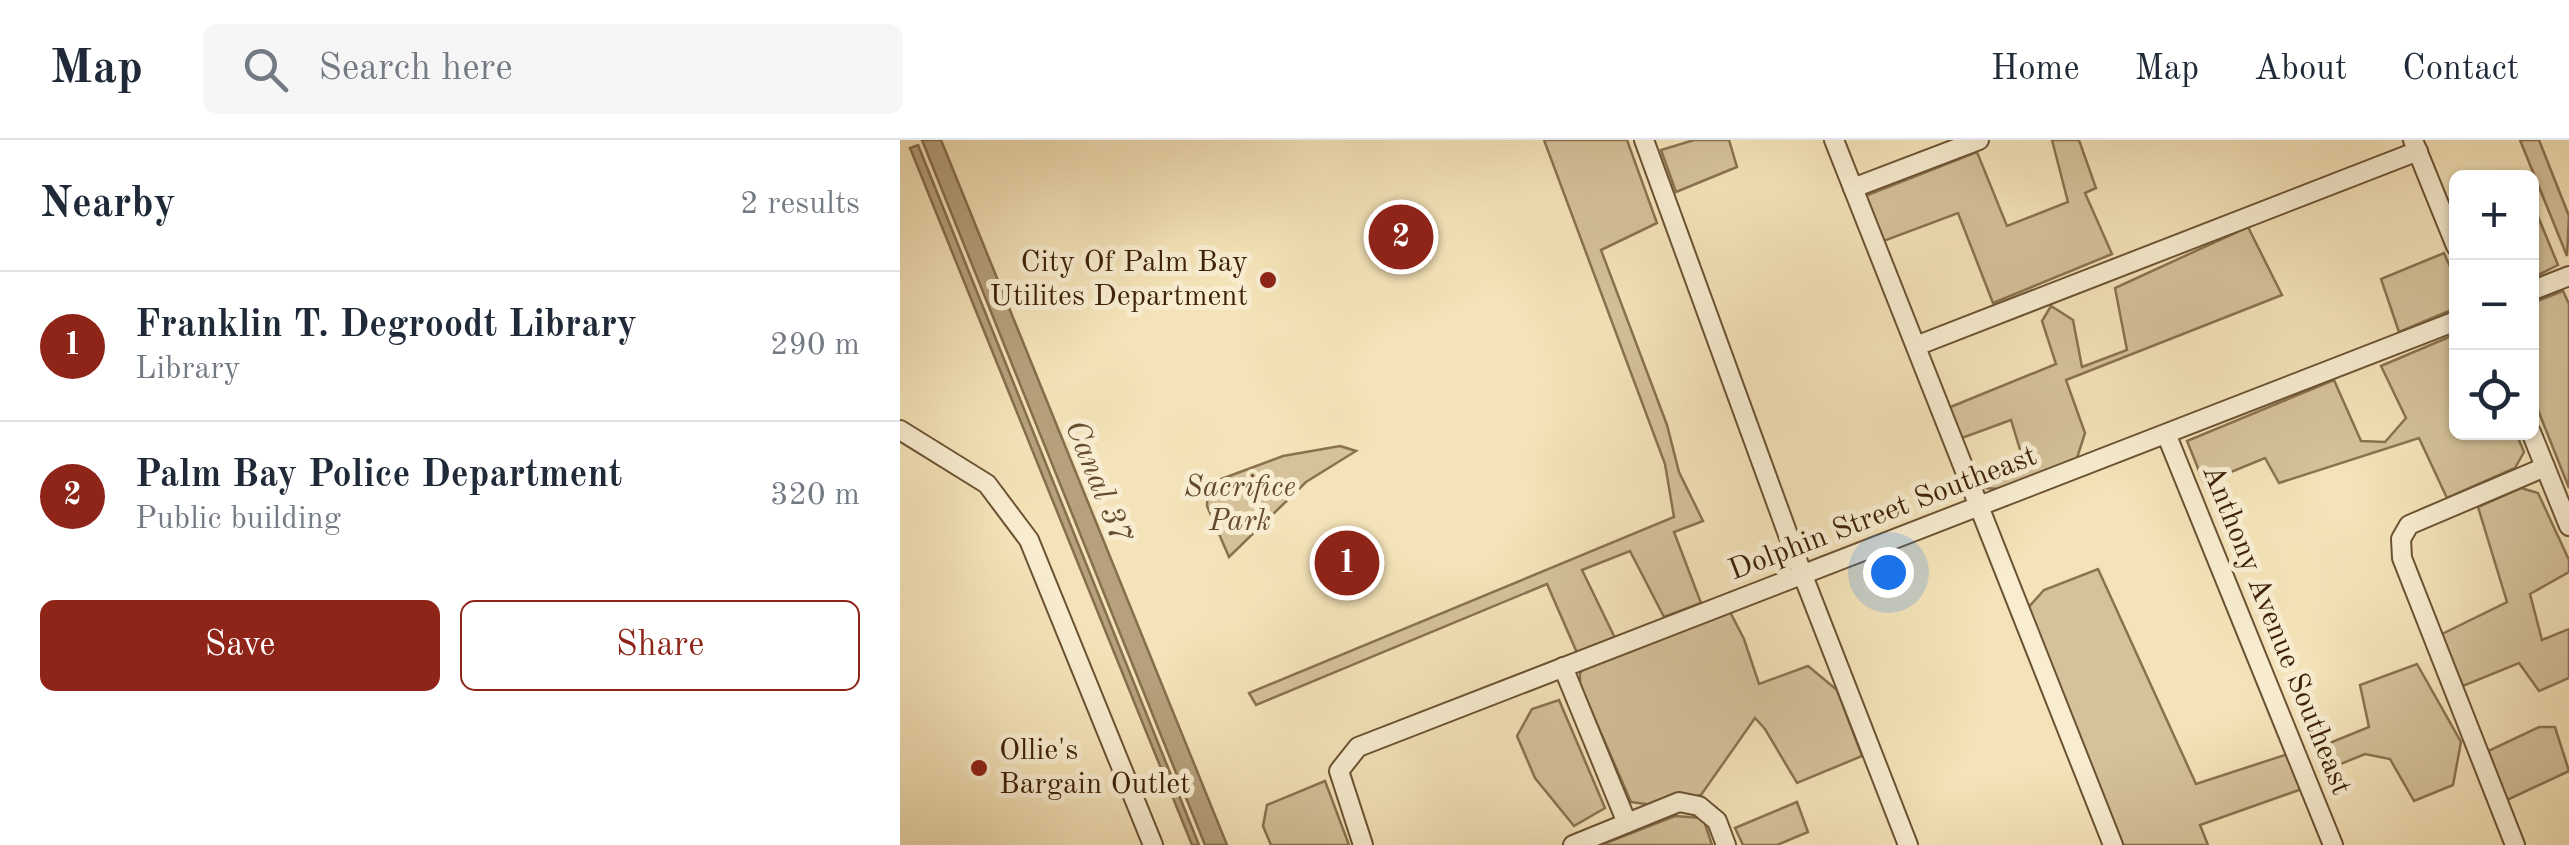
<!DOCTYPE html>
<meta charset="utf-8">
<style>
body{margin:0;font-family:"Old Standard TT",serif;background:#f6f6f7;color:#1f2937}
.controls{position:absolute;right:30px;top:30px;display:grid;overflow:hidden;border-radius:15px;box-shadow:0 2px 8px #0004}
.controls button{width:90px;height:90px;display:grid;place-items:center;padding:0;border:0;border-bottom:2px solid #e0e1e3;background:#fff;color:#1f2937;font:50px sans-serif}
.you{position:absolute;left:988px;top:432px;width:35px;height:35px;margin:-25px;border:8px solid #fff;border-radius:50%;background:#1a73e8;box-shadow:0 0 0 15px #1a73e833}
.badge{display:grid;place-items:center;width:65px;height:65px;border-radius:50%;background:#8f2418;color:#fff;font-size:32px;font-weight:700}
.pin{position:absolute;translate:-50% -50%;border:5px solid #fff;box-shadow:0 2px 10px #0006}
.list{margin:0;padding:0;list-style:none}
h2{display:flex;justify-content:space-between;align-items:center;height:130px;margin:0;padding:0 40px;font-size:42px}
h2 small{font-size:32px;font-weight:400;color:#747a83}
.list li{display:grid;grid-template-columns:65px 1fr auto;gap:30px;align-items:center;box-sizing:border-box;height:150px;padding:0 40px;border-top:2px solid #e0e1e3}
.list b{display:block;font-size:38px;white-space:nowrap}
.list p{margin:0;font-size:32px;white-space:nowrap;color:#747a83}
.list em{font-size:32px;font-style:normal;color:#747a83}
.actions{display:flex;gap:20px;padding:30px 40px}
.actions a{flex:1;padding:22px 0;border:2px solid #8f2418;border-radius:15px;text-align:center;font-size:35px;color:#8f2418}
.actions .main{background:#8f2418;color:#fff}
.icon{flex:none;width:55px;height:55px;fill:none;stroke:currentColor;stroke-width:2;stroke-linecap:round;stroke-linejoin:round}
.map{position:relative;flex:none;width:1669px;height:705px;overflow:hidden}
header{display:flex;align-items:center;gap:60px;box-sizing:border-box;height:140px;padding:0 50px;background:#fff;border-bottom:2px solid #e0e1e3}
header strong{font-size:48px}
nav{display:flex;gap:55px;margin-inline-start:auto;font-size:35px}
.search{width:700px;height:90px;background:#f6f6f7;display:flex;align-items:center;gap:25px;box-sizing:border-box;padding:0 35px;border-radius:15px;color:#747a83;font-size:38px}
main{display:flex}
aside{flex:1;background:#fff}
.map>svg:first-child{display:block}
</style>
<header>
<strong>Map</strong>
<div class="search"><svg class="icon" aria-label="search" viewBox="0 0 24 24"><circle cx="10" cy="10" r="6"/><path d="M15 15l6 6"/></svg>Search here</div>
<nav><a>Home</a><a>Map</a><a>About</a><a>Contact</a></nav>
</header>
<main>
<aside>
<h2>Nearby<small>2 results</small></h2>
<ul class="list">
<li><span class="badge">1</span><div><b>Franklin T. Degroodt Library</b><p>Library</p></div><em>290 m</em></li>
<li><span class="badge">2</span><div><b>Palm Bay Police Department</b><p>Public building</p></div><em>320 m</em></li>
</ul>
<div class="actions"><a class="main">Save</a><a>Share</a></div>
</aside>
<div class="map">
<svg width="1669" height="705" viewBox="0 0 1669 705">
<rect width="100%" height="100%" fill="#f4e3b8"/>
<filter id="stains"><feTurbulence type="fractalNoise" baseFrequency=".002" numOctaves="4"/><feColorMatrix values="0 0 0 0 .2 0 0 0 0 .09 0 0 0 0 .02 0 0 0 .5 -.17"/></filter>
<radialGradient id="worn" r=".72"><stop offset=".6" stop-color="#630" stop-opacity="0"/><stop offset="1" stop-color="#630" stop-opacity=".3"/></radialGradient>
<g fill="#d5c29a" stroke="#8a7250" stroke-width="2.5">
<polygon points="644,0 727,0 757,83 701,110 767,285 779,332 803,381 774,392 801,463 764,477 730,411 682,430 715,498 678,515 647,444 356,565 349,553 774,377 765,324"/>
<polygon points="794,0 829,0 837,27 776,52 761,10"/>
<polygon points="1152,0 1179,0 1196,48 1185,53 1212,114 1093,163 1058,73 981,102 965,56 1077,12 1107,86 1168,62"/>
<polygon points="1620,0 1639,0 1669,76 1667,116"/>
<polygon points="1632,62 1658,125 1632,138 1631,138"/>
<polygon points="1348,87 1382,155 1166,240 1185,293 1177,318 1100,349 1083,348 1080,338 1124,323 1111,280 1062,298 1048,268 1156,224 1142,181 1151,166 1173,180 1182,227 1227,210 1215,148"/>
<polygon points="1544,113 1556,140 1556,168 1499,192 1481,139"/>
<polygon points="1663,151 1669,164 1669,348 1632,255 1632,163"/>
<polygon points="1556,194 1556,292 1616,293 1624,312 1615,328 1547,358 1519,298 1379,343 1365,318 1304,343 1287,301 1434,240 1461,301 1485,302 1506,278 1481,226"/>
<polygon points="440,306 456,311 406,342 329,417 307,366 308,344 383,316"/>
<polygon points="1621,348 1638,353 1669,420 1669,432 1630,454 1642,500 1669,489 1669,538 1639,551 1619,523 1563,546 1540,495 1607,462 1578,367"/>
<polygon points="1198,429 1296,644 1388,614 1402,649 1300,685 1308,705 1221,705 1126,470 1144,450"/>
<polygon points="828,468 844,499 859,544 908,526 937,550 962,616 897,643 865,589 855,578 801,655 753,665 731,662 680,545 680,533 688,524"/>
<polygon points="1517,524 1561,602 1553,645 1514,661 1490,619 1465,614 1421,632 1415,609 1469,587 1460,545"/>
<polygon points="659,560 705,668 674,686 635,638 617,596 632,569"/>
<polygon points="1639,587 1655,587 1669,631 1607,660 1586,612"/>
<polygon points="425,641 449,705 371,705 363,686 367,665"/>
<polygon points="897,662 908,692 877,705 843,705 835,688"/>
<polygon points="775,676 803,678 812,705 701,705"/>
</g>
<g fill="#b6a17c" stroke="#866e4d" stroke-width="2.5">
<polygon points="22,0 41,0 327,705 305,705"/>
<polygon points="18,5 299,705 292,705 10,8"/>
</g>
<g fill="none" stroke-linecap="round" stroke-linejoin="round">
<defs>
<g id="minor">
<polyline points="744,0 902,433 1008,705"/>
<polyline points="934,0 1213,705"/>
<polyline points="1513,0 1556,106"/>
<polyline points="953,48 1079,0"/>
<polyline points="1631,151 1669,136"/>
<polyline points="1016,206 1518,11"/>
<polyline points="0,290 87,344 129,400 253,705"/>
<polyline points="1631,292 1669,386"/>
<polyline points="1267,296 1433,705"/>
<polyline points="663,527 727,683"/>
<polyline points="463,705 439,631 458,607 1556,181"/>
<polyline points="673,705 779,662 799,666 817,681 826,705"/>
<polyline points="1615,705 1502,418 1501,399 1509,385 1645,327"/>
</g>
</defs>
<use href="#minor" stroke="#6c5233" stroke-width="22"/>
<use href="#minor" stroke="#f8edd1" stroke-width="18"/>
</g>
<g fill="#8f2418" stroke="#f8edd1" stroke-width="4">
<circle cx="368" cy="140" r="10"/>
<circle cx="79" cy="628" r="10"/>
</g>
<g text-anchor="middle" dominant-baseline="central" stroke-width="10" stroke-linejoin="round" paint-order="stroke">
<g font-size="30" fill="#3e2207" stroke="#f8edd1" text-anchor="end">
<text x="348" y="123">City Of Palm Bay<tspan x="348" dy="34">Utilites Department</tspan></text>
<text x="99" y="611" text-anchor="start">Ollie's<tspan x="99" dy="34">Bargain Outlet</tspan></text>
</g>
<g font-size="30" font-style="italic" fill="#644a2c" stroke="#f8edd1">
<text x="340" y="348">Sacrifice<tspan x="340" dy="34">Park</tspan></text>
</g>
<g font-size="30" fill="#3e2207" stroke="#f8edd1">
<text transform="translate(983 374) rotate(-21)">Dolphin Street Southeast</text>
<text transform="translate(1376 490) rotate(68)">Anthony Avenue Southeast</text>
</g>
<g font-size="32" font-style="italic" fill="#684e30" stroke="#f8edd1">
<text transform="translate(197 342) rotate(68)">Canal 37</text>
</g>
</g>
<rect width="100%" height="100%" filter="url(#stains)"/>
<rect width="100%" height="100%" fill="url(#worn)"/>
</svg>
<div class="controls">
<button>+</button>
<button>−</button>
<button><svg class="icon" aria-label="locate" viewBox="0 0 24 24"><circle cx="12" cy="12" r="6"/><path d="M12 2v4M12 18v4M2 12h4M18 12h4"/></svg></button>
</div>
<div class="you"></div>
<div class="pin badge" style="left:447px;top:423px">1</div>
<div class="pin badge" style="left:501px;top:97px">2</div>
</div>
</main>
